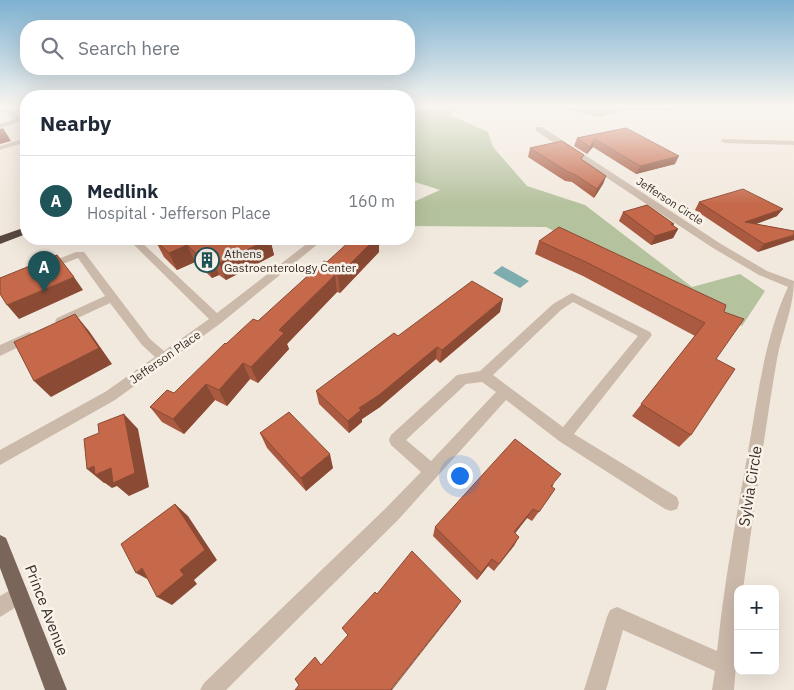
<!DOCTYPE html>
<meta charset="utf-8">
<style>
body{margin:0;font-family:"IBM Plex Sans",sans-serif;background:#f6f6f7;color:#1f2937}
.controls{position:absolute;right:15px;bottom:15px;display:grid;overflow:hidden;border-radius:10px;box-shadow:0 5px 20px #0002}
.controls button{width:45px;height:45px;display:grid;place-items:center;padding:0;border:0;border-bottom:1px solid #e0e1e3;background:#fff;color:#1f2937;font:25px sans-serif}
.you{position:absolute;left:459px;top:475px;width:18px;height:18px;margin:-12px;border:4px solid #fff;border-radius:50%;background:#1a73e8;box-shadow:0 0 0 8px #1a73e833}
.badge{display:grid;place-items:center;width:32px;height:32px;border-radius:50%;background:#1f5559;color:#fff;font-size:16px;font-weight:700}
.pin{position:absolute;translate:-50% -41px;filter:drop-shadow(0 1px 2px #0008)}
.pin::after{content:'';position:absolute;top:26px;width:18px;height:15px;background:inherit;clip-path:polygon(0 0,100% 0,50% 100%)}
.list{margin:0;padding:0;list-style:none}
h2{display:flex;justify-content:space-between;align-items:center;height:65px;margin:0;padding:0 20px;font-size:21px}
h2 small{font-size:16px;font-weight:400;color:#747a83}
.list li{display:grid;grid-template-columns:32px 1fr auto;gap:15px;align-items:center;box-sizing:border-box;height:90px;padding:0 20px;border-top:1px solid #e0e1e3}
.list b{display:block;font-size:19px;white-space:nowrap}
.list p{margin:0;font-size:16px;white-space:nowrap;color:#747a83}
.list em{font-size:16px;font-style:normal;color:#747a83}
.icon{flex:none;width:28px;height:28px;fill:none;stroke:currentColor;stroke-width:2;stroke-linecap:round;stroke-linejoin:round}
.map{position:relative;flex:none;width:794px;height:690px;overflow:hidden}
.search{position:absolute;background:#fff;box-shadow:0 5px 20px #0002;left:20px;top:20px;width:395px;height:55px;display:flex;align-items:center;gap:12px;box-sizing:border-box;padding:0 18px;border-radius:20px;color:#747a83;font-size:19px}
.panel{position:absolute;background:#fff;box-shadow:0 5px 20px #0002;left:20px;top:90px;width:395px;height:155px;border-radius:20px}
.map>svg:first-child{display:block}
</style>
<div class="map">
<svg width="794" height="690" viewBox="0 0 794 690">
<rect width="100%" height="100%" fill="#f2e9de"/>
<g fill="#b5c29e">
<polygon points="409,107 458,107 450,115 488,132 493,147 527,186 585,205 692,287 740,274 765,291 742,326 546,227 409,226 409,204 440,190 409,180"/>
<polygon points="555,107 673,107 675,111 625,110 598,117"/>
</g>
<polygon fill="#7dadaf" points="502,266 529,281 520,288 493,273"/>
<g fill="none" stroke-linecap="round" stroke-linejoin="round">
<g fill="#cbb9aa" fill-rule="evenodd">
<polygon points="26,107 26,111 15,114 22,119 22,121 0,128 0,124 15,119 5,112 0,113 0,109 6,108 11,111"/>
<path d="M536 127H542L721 244 767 271 794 281C794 307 782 332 777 359 764 435 754 512 743 589H738V641L734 690H712L715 671 623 630 606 690H584L607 617 610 610 617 607 717 651C724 584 736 518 748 452 758 396 764 339 788 287L759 275 713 248 536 131Z"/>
<polygon points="26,138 26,142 0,150 0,146"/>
<polygon points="722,139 794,141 794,145 725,143 721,141"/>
<polygon points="128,239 138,239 217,313 313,239 324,239 221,323 115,400 0,465 0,450 105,392 155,357 142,345 110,303 65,324 57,324 55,321 57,318 105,296 78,258 47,270 43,269 42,267 43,265 76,252 84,252 150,339 164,351 209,319"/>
<path d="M572 293 650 332 652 335 574 434 677 497 679 503 677 509 671 511 665 509 559 441 506 400 398 520 226 690H200L204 683 386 508 421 472 391 445 389 440 391 435 457 375 480 371 553 304ZM573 302 638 336 563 427 493 375 561 310ZM482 382 496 392 431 461 406 440 466 384Z"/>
<polygon points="29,332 33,334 35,337 33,340 0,356 0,345"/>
<polygon points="19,585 26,587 28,594 26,601 0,617 0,596"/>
</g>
<polygon fill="#7a655b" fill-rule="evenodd" points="0,535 6,538 67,690 45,690 0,568"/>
<polygon fill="#594840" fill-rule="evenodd" points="26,227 26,234 0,244 0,236"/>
</g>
<g fill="#a95a40">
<polygon points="626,128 675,164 636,174 593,147 587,154 574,146 577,138"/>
<polygon points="530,148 583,160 606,176 603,184 594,198 572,182 565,181 528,157"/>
<polygon points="699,202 777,216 756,224 794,231 758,252 695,210"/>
<polygon points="623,212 673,226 678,229 673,238 651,245 619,221"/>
<polygon points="270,239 274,255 226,280 219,275 212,278 195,262 177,270 164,257 155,240"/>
<polygon points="539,241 724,312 716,359 691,435 679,447 632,416 695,336 583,276 535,254"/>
<polygon points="379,252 340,293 337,292 287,344 289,349 258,383 250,379 227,406 215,400 184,434 162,422 150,407 174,393 226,344 258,321 327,262"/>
<polygon points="500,312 440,363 436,359 380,407 362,419 362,422 349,433 319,404 316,391 398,336"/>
<polygon points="260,433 333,468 306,491 267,448"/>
<polygon points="554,484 552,487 549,498 532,521 527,518 515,533 519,537 494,571 488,566 477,580 433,536 435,527"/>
</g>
<g fill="#8a4a34">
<polygon points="3,128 11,141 0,144 0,129"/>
<polygon points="595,139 593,147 587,154 590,147"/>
<polygon points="679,156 675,164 636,174 640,166"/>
<polygon points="606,176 603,184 594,198 597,189"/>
<polygon points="783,209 777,216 740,230 745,222"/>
<polygon points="671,224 674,224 669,232 678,229 673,238 651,245 655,236"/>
<polygon points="794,235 794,240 758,252 764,244"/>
<polygon points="270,239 274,255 226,280 219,263"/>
<polygon points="375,239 379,239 379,252 340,293 338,276"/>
<polygon points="187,245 195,262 177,270 169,253"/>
<polygon points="213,258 219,275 212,278 205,262"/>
<polygon points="335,275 337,292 287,344 289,349 258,383 251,367 279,330"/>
<polygon points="74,277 83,290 19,319 7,305"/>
<polygon points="503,299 500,312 440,363 442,350"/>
<polygon points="75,314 89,331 112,364 51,397 34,381"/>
<polygon points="437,347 436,359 380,407 362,419 362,422 349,433 348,421 359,408"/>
<polygon points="243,363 250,379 227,406 219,390"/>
<polygon points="206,384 215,400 184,434 173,419"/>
<polygon points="124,414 138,429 149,487 129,496 117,486 112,488 105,483 104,483 87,469 94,466 111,468"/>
<polygon points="330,454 333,468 306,491 301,478"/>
<polygon points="175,504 188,516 217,560 194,580 197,584 172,605 157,597 180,570"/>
<polygon points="533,509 527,518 509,541 514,532"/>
<polygon points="519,537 514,546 494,571 499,564"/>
<polygon points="492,559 488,566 477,580 481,573"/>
<polygon points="142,568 153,582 136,573"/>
<polygon points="461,601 457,607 392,690 391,690"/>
</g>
<g fill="#c5694a" stroke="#8a4a34">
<polygon points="626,128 679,156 640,166 595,139 590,147 577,138"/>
<polygon points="562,141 584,155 581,159 606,176 597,189 574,174 568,172 530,148"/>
<polygon points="743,189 783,209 745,222 794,231 794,235 764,244 699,202"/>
<polygon points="647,205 674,224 671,224 678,229 655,236 623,212"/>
<polygon points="559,227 726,305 724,312 744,319 716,359 735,369 691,435 641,404 705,323 588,263 539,241"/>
<polygon points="158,239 270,239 219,263 213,258 205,262 187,245 169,253 155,240"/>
<polygon points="352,239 375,239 338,276 335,275 279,330 284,333 251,367 243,363 219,390 206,384 173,419 150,407 167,390 174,393 225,343 226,344 253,319 258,321 324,261 327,262"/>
<polygon points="57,255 74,277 7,305 0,294 0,278"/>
<polygon points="472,281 503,299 442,350 437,347 379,395 359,408 361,410 348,421 316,391 394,333 398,336"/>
<polygon points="75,314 99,348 34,381 14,342"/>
<polygon points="289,412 330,454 301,478 260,433"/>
<polygon points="124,414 135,473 113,483 111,468 95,475 94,466 87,469 84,439 99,433 98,424"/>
<polygon points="515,439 561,474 551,486 555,489 539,512 533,509 514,532 519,537 499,564 492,559 481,573 435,527"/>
<polygon points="175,504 205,550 180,570 184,575 157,597 142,568 136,573 121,544"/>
<polygon points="412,551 461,601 391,689 392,690 295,690 299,685 295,679 315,657 321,665 348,635 342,628 375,592 377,594"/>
</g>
<linearGradient id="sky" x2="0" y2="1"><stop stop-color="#7db1d1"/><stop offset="0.52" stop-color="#f9f5f0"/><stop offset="1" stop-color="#f9f5f0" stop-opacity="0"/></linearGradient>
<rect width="794" height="204" fill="url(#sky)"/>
<defs>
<symbol id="building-ring" viewBox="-11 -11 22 22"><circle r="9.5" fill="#faf3ea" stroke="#1f5559" stroke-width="1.5"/><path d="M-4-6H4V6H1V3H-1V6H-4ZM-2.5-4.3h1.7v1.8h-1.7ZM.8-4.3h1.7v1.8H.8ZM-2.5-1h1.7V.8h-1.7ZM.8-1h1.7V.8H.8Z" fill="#1f5559"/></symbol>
</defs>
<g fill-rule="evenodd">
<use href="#building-ring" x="193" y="246" width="28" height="28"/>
</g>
<g text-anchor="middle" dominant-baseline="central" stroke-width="5" stroke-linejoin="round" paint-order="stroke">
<g font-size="11" fill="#382e29" stroke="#faf3ea">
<text transform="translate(670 201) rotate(33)">Jefferson Circle</text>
</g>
<g font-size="12" fill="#382e29" stroke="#faf3ea" text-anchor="start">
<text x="224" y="253">Athens<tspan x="224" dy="14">Gastroenterology Center</tspan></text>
</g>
<g font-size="12" fill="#382e29" stroke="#faf3ea">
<text transform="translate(165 357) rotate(-35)">Jefferson Place</text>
</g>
<g font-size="15" fill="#382e29" stroke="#faf3ea">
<text transform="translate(750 486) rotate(-81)">Sylvia Circle</text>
<text transform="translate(47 610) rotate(69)">Prince Avenue</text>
</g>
</g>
</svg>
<div class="controls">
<button>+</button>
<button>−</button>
</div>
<div class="you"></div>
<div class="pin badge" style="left:44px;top:292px">A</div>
<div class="search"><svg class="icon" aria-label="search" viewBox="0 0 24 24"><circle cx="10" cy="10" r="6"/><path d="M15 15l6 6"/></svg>Search here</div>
<section class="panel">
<h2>Nearby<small></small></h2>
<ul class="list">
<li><span class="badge">A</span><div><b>Medlink</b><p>Hospital · Jefferson Place</p></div><em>160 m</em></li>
</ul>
</section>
</div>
